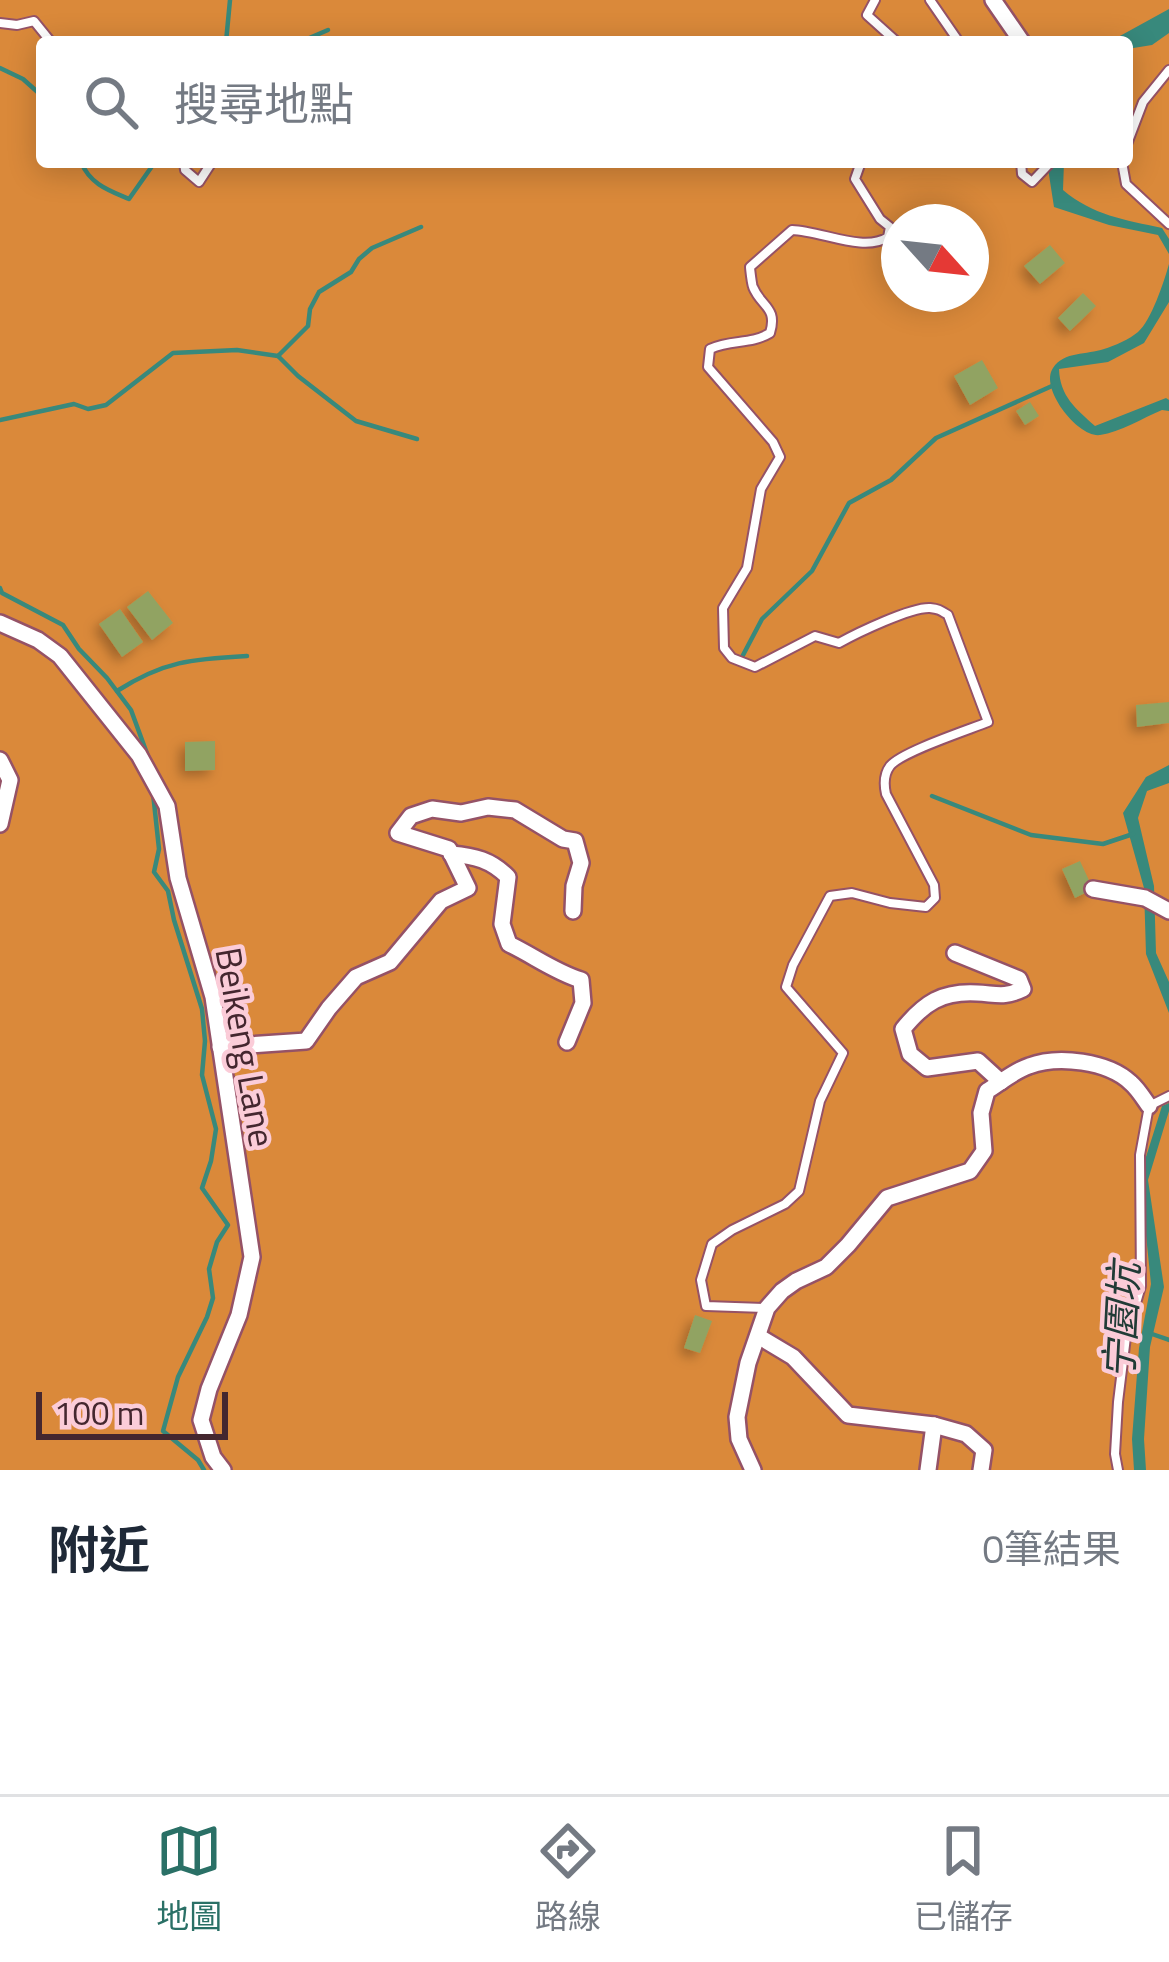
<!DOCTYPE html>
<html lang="zh-TW">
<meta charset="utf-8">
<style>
body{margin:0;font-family:"Titillium Web","Noto Sans TC",sans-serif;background:#f6f6f7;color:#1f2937}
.compass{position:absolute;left:881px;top:204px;width:108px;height:108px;border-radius:50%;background:#fff;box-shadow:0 6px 30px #0003;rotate:117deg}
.scale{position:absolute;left:36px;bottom:30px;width:192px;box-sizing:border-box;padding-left:12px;border:6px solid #44272f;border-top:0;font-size:33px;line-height:42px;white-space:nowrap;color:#44272f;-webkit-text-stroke:9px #fbccd8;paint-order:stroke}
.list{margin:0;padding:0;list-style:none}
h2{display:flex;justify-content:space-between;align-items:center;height:156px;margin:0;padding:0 48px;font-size:51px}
h2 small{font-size:39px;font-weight:400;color:#747a83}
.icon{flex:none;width:66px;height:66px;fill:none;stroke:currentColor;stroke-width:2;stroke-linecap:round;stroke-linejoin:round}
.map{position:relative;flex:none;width:1169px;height:1470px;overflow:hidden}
.search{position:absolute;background:#fff;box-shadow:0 6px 30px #0003;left:36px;right:36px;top:36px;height:132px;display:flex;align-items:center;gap:30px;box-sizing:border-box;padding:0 42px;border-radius:12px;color:#747a83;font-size:45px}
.sheet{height:324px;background:#fff}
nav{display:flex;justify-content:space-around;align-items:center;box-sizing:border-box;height:168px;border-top:3px solid #e0e1e3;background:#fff;font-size:33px;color:#747a83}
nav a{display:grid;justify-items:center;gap:6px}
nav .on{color:#2a7066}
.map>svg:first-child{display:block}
</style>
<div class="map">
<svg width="1169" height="1470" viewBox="0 0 1169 1470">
<defs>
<filter id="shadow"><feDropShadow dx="-5.5" dy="5.5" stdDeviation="6" flood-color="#0004"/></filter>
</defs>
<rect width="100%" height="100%" fill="#f7baca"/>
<path fill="#da893a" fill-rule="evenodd" d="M0 0H1169V1470H0ZM42 42H1127V162H42ZM899 222H971V294H899Z"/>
<g fill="#38897c">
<polygon points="1169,9 1169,33 1152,45 1127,49 1127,42 1109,42"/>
<path d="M1047 162H1064L1063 190C1092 215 1125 220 1162 228L1169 239V254L1158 235 1109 225 1054 207Z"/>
<path d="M1169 264V302L1144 343 1108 362 1059 369C1060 396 1075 408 1095 426L1166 398 1169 400V411L1162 410C1143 418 1120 432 1100 435 1078 438 1039 388 1053 368 1064 351 1087 355 1104 349 1114 346 1130 339 1138 332 1151 321 1164 282 1169 264Z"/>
<polygon points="1169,765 1169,783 1147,791 1138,818 1154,886 1156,953 1169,982 1169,1013 1146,954 1144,888 1123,813 1146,777"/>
<polygon points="1169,1103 1169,1111 1148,1180 1164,1287 1150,1347 1144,1439 1146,1470 1134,1470 1132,1439 1139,1348 1151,1284 1140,1176 1162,1106"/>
</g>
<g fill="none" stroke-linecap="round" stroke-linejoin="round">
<g stroke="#38897c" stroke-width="4.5">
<polyline points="226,42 230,0"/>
<polyline points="300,42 328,30"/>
<polyline points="0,68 23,79 42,96"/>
<path d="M81 162C90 184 108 190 129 199L155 162"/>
<polyline points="278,356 298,376 356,421 417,439"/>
<polyline points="0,420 74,404 88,409 106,405 173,353 237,350 278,356 308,326 310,309 319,292 351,272 359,259 372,248 421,227"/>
<polyline points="0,588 2,593 63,625 79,649 107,678 131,710 149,759"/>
<polyline points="742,657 762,619 812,571 849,503 891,480 936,438 1052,386"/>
<path d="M117 691C164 661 192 659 247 656"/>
<polyline points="153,793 159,849 154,872 168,891 174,920 202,1009 205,1041 202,1075 216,1129 211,1161 202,1188 228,1225 217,1242 209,1269 213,1298 207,1317 178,1377 163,1431 198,1460 204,1470"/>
<polyline points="932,796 1031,835 1103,844 1133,834"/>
<polyline points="1152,1334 1169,1340"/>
</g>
</g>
<g fill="#91a362" filter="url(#shadow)">
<polygon points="1050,245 1065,263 1040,284 1024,266"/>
<polygon points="1083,293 1096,306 1070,331 1058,318"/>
<polygon points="982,360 998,388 970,405 954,376"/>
<polygon points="1030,402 1039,416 1025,425 1016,411"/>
<polygon points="148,591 173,623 152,640 127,607"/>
<polygon points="120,609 143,642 122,657 99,624"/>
<polygon points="1169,702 1169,723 1137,727 1136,705"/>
<polygon points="215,741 215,770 185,771 185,742"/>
<polygon points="1080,861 1093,889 1075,898 1062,869"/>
<polygon points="695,1315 712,1321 700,1353 684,1348"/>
</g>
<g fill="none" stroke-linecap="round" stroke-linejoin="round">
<defs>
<g id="lane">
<polyline points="875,0 867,15 897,42"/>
<polyline points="930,0 959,42"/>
<polyline points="0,23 17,25 34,21 51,42"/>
<polyline points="1127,144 1143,102 1169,70"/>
<polyline points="129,162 131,162"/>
<polyline points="184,162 185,170 199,182 212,162"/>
<polyline points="1021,162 1022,174 1032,182 1051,162"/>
<polyline points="1122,162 1126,184 1169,224"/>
<path d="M766 1308 706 1306 701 1280 712 1244 732 1230 785 1204 799 1191 820 1101 843 1053 786 987 793 965 830 896 852 893 890 903 926 907 935 898 934 885 886 794C884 785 884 774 890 766 901 752 968 730 988 722L948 615C940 610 939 609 930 608 911 607 857 633 839 643L815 636 755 667 732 658 724 648 723 608 747 568 761 489 780 457 773 442 708 367 710 349C732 339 750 345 770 333 778 307 761 307 753 287 752 286 750 268 750 267L792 230C822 231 864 253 888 237L890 227 880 219 855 179 861 162"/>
<polyline points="1118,1470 1115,1454 1118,1402 1126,1337 1141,1286 1140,1155 1149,1106 1169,1096"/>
</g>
<g id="street">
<polyline points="993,0 1022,42"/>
<polyline points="0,623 38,640 60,656 139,755 167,806 178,878 213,997 252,1257 239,1315 209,1389 201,1420 213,1457 223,1470"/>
<polyline points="0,760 10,780 0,824"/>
<path d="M451 854C475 856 491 860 508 877L502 924 509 944C534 956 555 972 581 980L583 1003 567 1042"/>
<polyline points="1093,889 1145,898 1169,911"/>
<path d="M955 953 1019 979 1023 989C1004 998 997 994 977 993 942 991 924 1003 903 1029L910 1054 927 1068 978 1061 1001 1082"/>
<polyline points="220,1047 306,1041 329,1008 356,977 390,962 441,901 468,888 449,849 398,833 411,816 432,809 461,813 488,807 515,810 563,839 575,841 581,863 574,886 573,911"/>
<polyline points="758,1336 793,1357 848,1415 934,1425 966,1434 984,1450 981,1470"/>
<path d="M753 1470 739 1439 737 1417 748 1363 767 1308 782 1291 796 1281 826 1267 848 1245 887 1198 970 1171 984 1151 981 1113 987 1091C1000 1083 1014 1071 1029 1066 1058 1055 1108 1061 1131 1083 1138 1089 1144 1099 1149 1106"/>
<polyline points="928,1470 934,1425"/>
</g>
</defs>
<use href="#lane" stroke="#955266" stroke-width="12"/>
<use href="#street" stroke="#955266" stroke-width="20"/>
<use href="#lane" stroke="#fff" stroke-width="8"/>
<use href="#street" stroke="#fff" stroke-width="15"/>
</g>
<g text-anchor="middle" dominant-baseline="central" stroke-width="9" stroke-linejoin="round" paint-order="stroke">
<g font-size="36" fill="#44272f" stroke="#fbccd8">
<text transform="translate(246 1047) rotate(80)">Beikeng Lane</text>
</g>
<g font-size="39" font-style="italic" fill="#213b36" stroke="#fbccd8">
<text transform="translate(1121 1321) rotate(-87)">宁園坑</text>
</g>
</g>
</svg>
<svg class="compass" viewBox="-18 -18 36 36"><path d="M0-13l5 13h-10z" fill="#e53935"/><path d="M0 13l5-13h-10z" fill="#747a83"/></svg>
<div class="scale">100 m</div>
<div class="search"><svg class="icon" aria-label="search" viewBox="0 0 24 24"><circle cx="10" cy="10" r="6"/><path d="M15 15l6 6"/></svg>搜尋地點</div>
</div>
<section class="sheet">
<h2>附近<small>0筆結果</small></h2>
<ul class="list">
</ul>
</section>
<nav>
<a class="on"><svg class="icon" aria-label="map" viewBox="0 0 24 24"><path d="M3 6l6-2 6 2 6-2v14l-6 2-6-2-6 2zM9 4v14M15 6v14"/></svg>地圖</a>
<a><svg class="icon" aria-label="directions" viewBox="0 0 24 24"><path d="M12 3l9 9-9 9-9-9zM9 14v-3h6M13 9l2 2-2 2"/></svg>路線</a>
<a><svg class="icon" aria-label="saved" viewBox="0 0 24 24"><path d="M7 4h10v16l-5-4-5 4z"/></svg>已儲存</a>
</nav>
